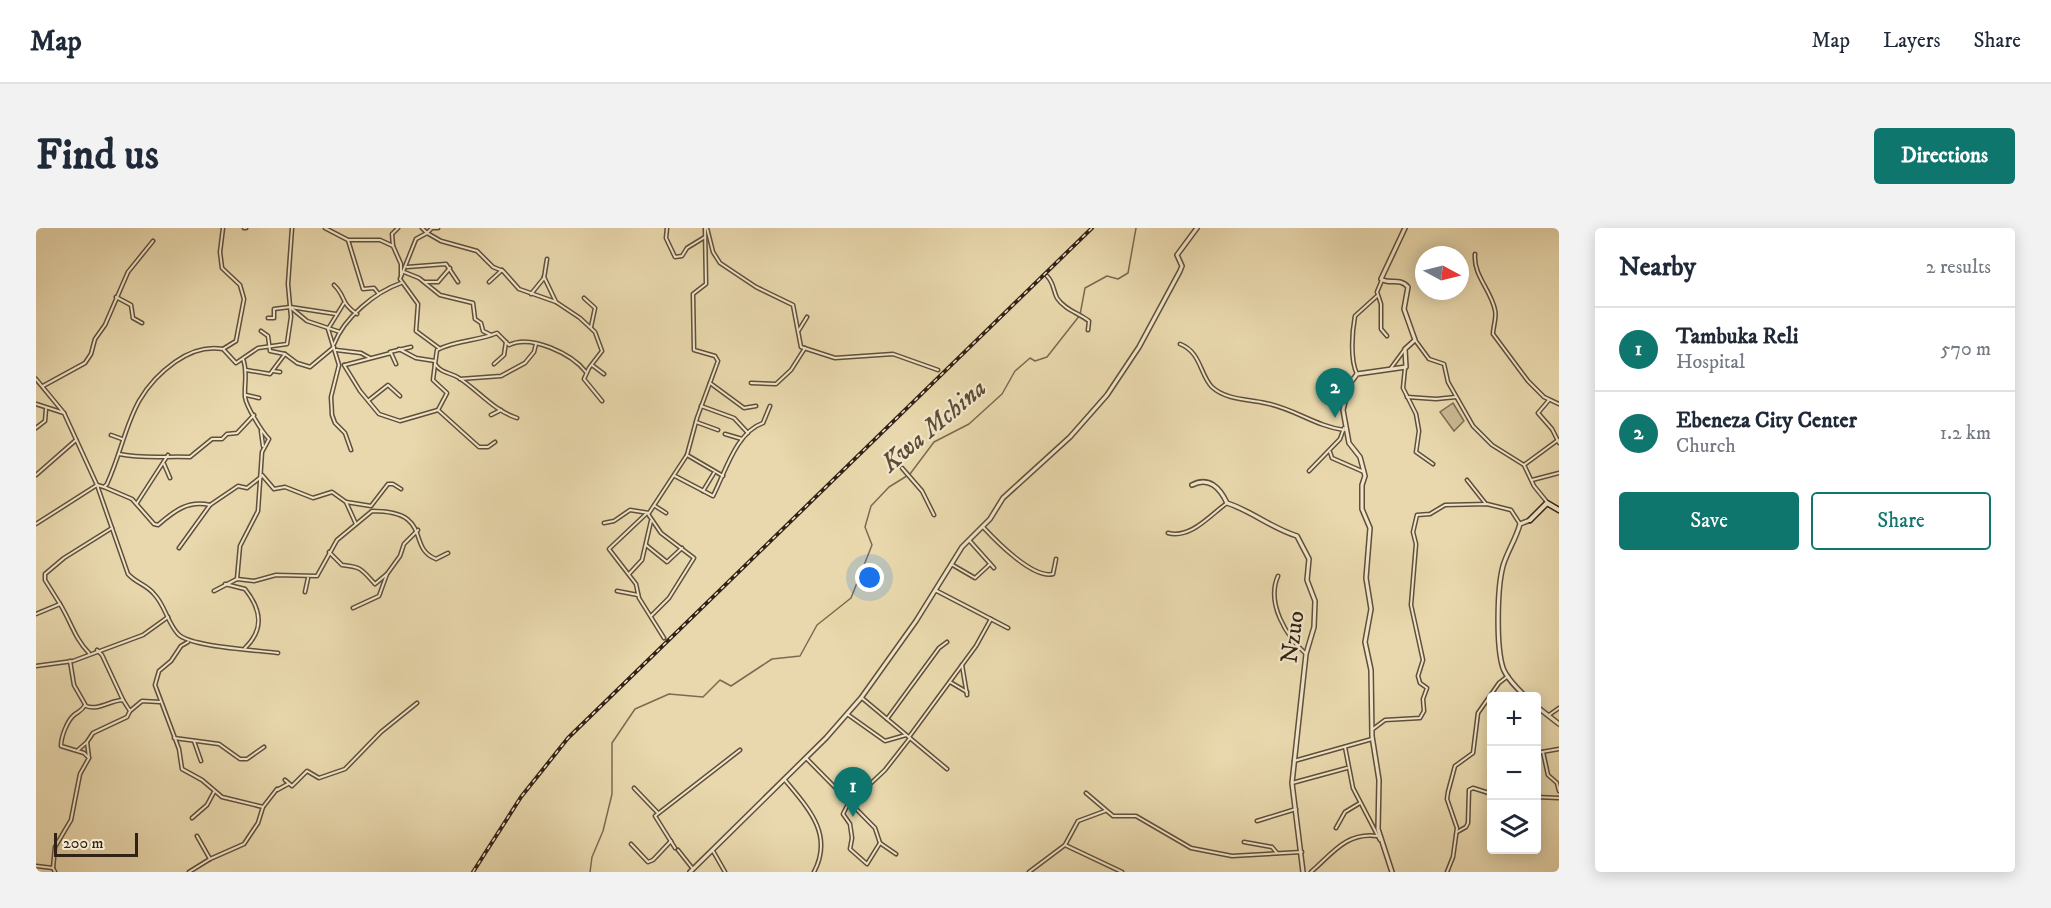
<!DOCTYPE html>
<meta charset="utf-8">
<style>
body{margin:0;font-family:"IM FELL DW Pica",serif;background:#f2f2f3;color:#1f2937}
.controls{position:absolute;right:18px;bottom:18px;display:grid;overflow:hidden;border-radius:6px;box-shadow:0 3px 15px #0003}
.controls button{width:54px;height:54px;display:grid;place-items:center;padding:0;border:0;border-bottom:2px solid #e0e1e3;background:#fff;color:#1f2937;font:30px sans-serif}
.compass{position:absolute;left:1379px;top:18px;width:54px;height:54px;border-radius:50%;background:#fff;box-shadow:0 3px 15px #0003;rotate:97deg}
.scale{position:absolute;left:18px;bottom:15px;width:84px;box-sizing:border-box;padding-left:6px;border:3px solid #312215;border-top:0;font-size:16px;line-height:21px;white-space:nowrap;color:#312215;-webkit-text-stroke:4px #f1e6ca;paint-order:stroke}
.you{position:absolute;left:834px;top:350px;width:21px;height:21px;margin:-15px;border:4px solid #fff;border-radius:50%;background:#1a73e8;box-shadow:0 0 0 9px #1a73e833}
.badge{display:grid;place-items:center;width:39px;height:39px;border-radius:50%;background:#0f766e;color:#fff;font-size:20px;font-weight:700}
.pin{position:absolute;translate:-50% -50px;filter:drop-shadow(0 2px 3px #0008)}
.pin::after{content:'';position:absolute;top:32px;width:21px;height:18px;background:inherit;clip-path:polygon(0 0,100% 0,50% 100%)}
.list{margin:0;padding:0;list-style:none}
h2{display:flex;justify-content:space-between;align-items:center;height:78px;margin:0;padding:0 24px;font-size:26px}
h2 small{font-size:20px;font-weight:400;color:#747a83}
.list li{display:grid;grid-template-columns:39px 1fr auto;gap:18px;align-items:center;box-sizing:border-box;height:84px;padding:0 24px;border-top:2px solid #e0e1e3}
.list b{display:block;font-size:22px;white-space:nowrap}
.list p{margin:0;font-size:20px;white-space:nowrap;color:#747a83}
.list em{font-size:20px;font-style:normal;color:#747a83}
.actions{display:flex;gap:12px;padding:18px 24px}
.actions a{flex:1;padding:14px 0;border:2px solid #0f766e;border-radius:6px;text-align:center;font-size:21px;color:#0f766e}
.actions .main{background:#0f766e;color:#fff}
.icon{flex:none;width:33px;height:33px;fill:none;stroke:currentColor;stroke-width:2;stroke-linecap:round;stroke-linejoin:round}
.map{position:relative;flex:none;width:1523px;height:644px;overflow:hidden;border-radius:6px}
header{display:flex;align-items:center;gap:36px;box-sizing:border-box;height:84px;padding:0 30px;background:#fff;border-bottom:2px solid #e0e1e3}
header strong{font-size:28px}
nav{display:flex;gap:33px;margin-inline-start:auto;font-size:21px}
.intro{display:flex;align-items:center;justify-content:space-between;box-sizing:border-box;height:144px;padding:0 36px}
h1{margin:0;font-size:42px}
.button{padding:15px 27px;border-radius:6px;background:#0f766e;color:#fff;font-size:21px;font-weight:700}
main{display:flex;gap:36px;padding:0 36px}
aside{flex:1;background:#fff;border-radius:6px;box-shadow:0 3px 15px #0003}
.map>svg:first-child{display:block}
</style>
<header>
<strong>Map</strong>
<nav><a>Map</a><a>Layers</a><a>Share</a></nav>
</header>
<div class="intro"><h1>Find us</h1><a class="button">Directions</a></div>
<main>
<div class="map">
<svg width="1523" height="644" viewBox="0 0 1523 644">
<rect width="100%" height="100%" fill="#e9d8ad"/>
<filter id="stains"><feTurbulence type="fractalNoise" baseFrequency=".00333" numOctaves="4"/><feColorMatrix values="0 0 0 0 .2 0 0 0 0 .09 0 0 0 0 .02 0 0 0 .5 -.17"/></filter>
<radialGradient id="worn" r=".72"><stop offset=".6" stop-color="#630" stop-opacity="0"/><stop offset="1" stop-color="#630" stop-opacity=".3"/></radialGradient>
<polygon fill="#cab993" stroke="#7e6e54" stroke-width="1.5" points="1417,175 1428,193 1418,203 1404,184"/>
<g fill="none" stroke-linecap="round" stroke-linejoin="round">
<polyline stroke="#7a6a51" stroke-width="1.5" points="554,644 556,629 567,603 576,566 576,515 599,481 633,466 667,469 684,452 695,458 736,431 764,428 781,397 815,370 836,317 829,299 835,278 853,259 874,246 898,214 933,196 966,166 979,143 994,130 999,133 1011,129 1044,87 1049,60 1071,48 1082,51 1092,45 1100,0"/>
<defs>
<g id="minor">
<polyline points="208,0 210,0"/>
<polyline points="289,0 312,12 344,12 357,18 356,6 362,0"/>
<polyline points="386,0 391,5 396,0 402,0"/>
<polyline points="631,0 630,10 639,29 646,28 651,20 669,9"/>
<polyline points="671,0 677,24 684,35 720,59 757,77 765,119 799,130 857,126 902,142"/>
<polyline points="312,12 327,61 338,60 342,65"/>
<polyline points="357,18 365,36 365,47"/>
<path d="M1439 26C1437 47 1455 62 1459 82 1461 90 1457 98 1457 106L1492 153 1508 169 1523 176"/>
<polyline points="371,39 410,36 422,54"/>
<polyline points="368,44 383,50 404,67 437,75 439,91 445,95 447,103 455,107"/>
<path d="M1011 48C1018 55 1017 62 1021 70 1028 81 1042 85 1053 93L1052 102"/>
<polyline points="508,49 520,74"/>
<polyline points="1346,52 1341,64 1345,76 1345,101 1351,108"/>
<polyline points="388,54 402,54 414,40"/>
<polyline points="453,54 466,42"/>
<path d="M298 57C310 68 304 75 321 86"/>
<polyline points="495,66 508,50 511,31"/>
<polyline points="80,69 95,77 97,90 106,95"/>
<polyline points="548,70 559,80 555,99"/>
<polyline points="308,75 292,101 303,137 295,169 296,187 299,195 309,205 315,222"/>
<polyline points="254,79 271,93 304,104"/>
<polyline points="232,90 238,90 238,81 254,79 300,86"/>
<polyline points="763,102 771,89"/>
<polyline points="225,103 232,108 234,123 249,126 261,135 274,139 298,119"/>
<polyline points="1379,112 1393,131 1408,136 1412,154 1437,198 1456,217 1488,237 1498,258 1511,274"/>
<path d="M298 116C308 90 339 64 365 55"/>
<path d="M1144 116C1165 124 1164 147 1176 159 1190 172 1212 171 1229 175 1257 180 1279 198 1308 202"/>
<polyline points="403,120 380,103 382,76 364,51 380,11 391,5 405,13 441,23 457,39 467,43 483,61 520,74 544,90 559,104 566,123 553,140 548,151 566,173"/>
<polyline points="187,121 200,113 208,71 204,57 186,40 184,24 187,0"/>
<polyline points="363,121 380,130 399,133"/>
<polyline points="300,122 325,125 334,130"/>
<polyline points="354,124 375,119"/>
<polyline points="399,136 397,152 411,165 402,182"/>
<polyline points="458,136 468,127 470,114"/>
<polyline points="308,137 324,163 343,186 364,193 402,182 443,219 452,219 459,214"/>
<polyline points="309,137 355,125 360,136"/>
<polyline points="556,137 568,146"/>
<polyline points="1355,140 1369,121"/>
<polyline points="1369,140 1367,160 1380,186 1383,203 1380,224 1397,236"/>
<polyline points="210,142 234,146 249,126"/>
<polyline points="237,143 244,144"/>
<path d="M1321 146C1314 132 1316 104 1319 88L1341 68"/>
<polyline points="0,151 28,185"/>
<polyline points="424,151 465,148 489,135 498,124 500,116"/>
<polyline points="674,155 708,180 720,178"/>
<polyline points="715,155 740,156 755,142 769,120"/>
<polyline points="7,158 49,135 55,126 59,111 69,97 92,44 117,13"/>
<polyline points="210,167 223,170"/>
<polyline points="1371,169 1400,171 1420,169"/>
<polyline points="333,172 352,157 364,168"/>
<polyline points="1513,172 1502,185 1516,201 1523,215"/>
<path d="M0 176 28 185 61 257 92 346C100 355 111 357 118 366 129 377 131 394 142 406 154 419 221 422 242 425"/>
<polyline points="665,178 698,190 712,205"/>
<polyline points="455,187 465,182"/>
<path d="M481 190C457 182 443 163 423 150 414 144 406 146 399 136L401 122C419 112 443 113 461 105L473 117C495 106 536 126 550 144"/>
<polyline points="660,194 682,202"/>
<polyline points="0,200 9,193 10,181"/>
<polyline points="225,203 227,218"/>
<polyline points="689,206 706,211"/>
<polyline points="75,207 86,211"/>
<polyline points="1294,224 1296,230 1328,244"/>
<path d="M83 226C106 231 130 228 154 229L176 211H186L191 206 201 205 218 187"/>
<polyline points="651,227 687,248"/>
<polyline points="128,236 134,250"/>
<polyline points="1488,237 1522,212"/>
<polyline points="866,240 886,263 898,287"/>
<polyline points="1273,243 1304,211 1308,200"/>
<polyline points="0,247 40,212"/>
<polyline points="226,247 238,261 249,259 277,270 296,264 310,274 320,296"/>
<path d="M639 248 677 268C689 245 700 204 727 195L734 178"/>
<polyline points="1431,252 1450,276"/>
<polyline points="1496,252 1523,245"/>
<path d="M68 259 96 271 118 296 122 297C138 283 152 272 174 277L202 258 211 260 225 249"/>
<polyline points="667,263 678,245"/>
<polyline points="310,274 335,278 352,256 357,256 365,261"/>
<polyline points="101,275 132,227"/>
<polyline points="619,278 630,285"/>
<polyline points="610,286 573,321 600,356 603,370 628,410"/>
<polyline points="612,286 625,305 658,330 633,370 615,388"/>
<polyline points="568,295 578,293 594,282 613,285 651,227 661,190 682,133 679,128 658,122 657,66 670,56 669,0"/>
<path d="M0 296 61 257 68 259 71 256C93 207 91 168 139 134 153 124 170 118 187 121L200 135 222 120 251 116 255 89 252 56 256 0"/>
<path d="M947 299C960 313 997 351 1017 346L1020 331"/>
<path d="M1132 305C1155 311 1174 287 1191 275"/>
<polyline points="933,312 958,340"/>
<polyline points="610,317 631,334 646,320"/>
<polyline points="143,320 174,277"/>
<path d="M293 324 306 337C326 339 325 341 339 356L351 346"/>
<polyline points="915,336 939,350 954,336"/>
<polyline points="593,346 606,332 615,293"/>
<path d="M1242 348C1230 375 1250 408 1270 426"/>
<path d="M201 351 204 318 222 283 226 224 233 211C226 204 210 178 209 169 208 156 212 144 207 131"/>
<path d="M189 356 209 361C225 381 229 401 209 420"/>
<polyline points="899,362 972,400"/>
<path d="M178 363 201 351 218 353 240 347 281 348 301 312 336 283C398 283 370 320 400 331L412 325"/>
<polyline points="581,363 602,367"/>
<polyline points="269,364 272,350"/>
<path d="M24 376C35 394 39 411 53 425"/>
<polyline points="317,380 343,368 351,346 364,328 368,316 382,302"/>
<polyline points="0,386 24,376 9,352 9,346 28,330 76,300"/>
<polyline points="152,414 145,418 135,433 123,443 119,457 143,521 146,541 166,552 186,569 227,579 241,561"/>
<polyline points="61,422 66,427 87,472"/>
<path d="M34 433 38 457 50 478C62 483 75 472 87 472L94 483 106 473 124 474"/>
<polyline points="926,437 931,467"/>
<polyline points="0,438 37,433 107,407 132,389"/>
<polyline points="914,454 931,464"/>
<polyline points="826,470 911,541"/>
<path d="M49 477C46 483 43 483 38 487 31 493 25 509 25 518L48 525 53 530"/>
<polyline points="811,486 849,513 870,507"/>
<polyline points="1513,487 1523,480"/>
<polyline points="851,491 903,420 911,414"/>
<polyline points="1337,501 1349,492 1384,490 1388,483 1387,471 1391,460 1384,455 1382,448 1387,432 1375,377 1380,316 1377,304 1381,287 1394,286 1409,277 1451,276 1475,282 1484,296"/>
<polyline points="873,509 940,418 955,391"/>
<polyline points="138,510 183,516 204,531 211,531 228,519"/>
<polyline points="158,513 165,533"/>
<polyline points="1309,519 1317,560 1344,612"/>
<polyline points="42,522 51,514"/>
<polyline points="1507,524 1512,547 1521,555 1523,563"/>
<polyline points="1500,525 1523,521"/>
<polyline points="770,530 839,600 844,615 860,626"/>
<polyline points="1258,533 1336,511"/>
<path d="M748 551C772 580 798 606 778 644"/>
<polyline points="249,552 256,558 271,543 283,550 309,541 345,504 381,475"/>
<polyline points="1256,555 1311,540"/>
<polyline points="598,560 622,585"/>
<polyline points="241,562 252,556"/>
<polyline points="1050,565 1077,588 1100,588 1155,620 1196,628 1266,624"/>
<polyline points="1500,569 1523,570"/>
<polyline points="813,574 807,586 814,596 816,610 814,621 831,636 844,615"/>
<polyline points="814,575 849,542 874,510"/>
<polyline points="156,590 171,577 178,564"/>
<polyline points="1221,593 1260,581"/>
<polyline points="1300,600 1309,584 1324,575"/>
<polyline points="1421,604 1430,599 1432,595 1433,562 1437,560 1456,566"/>
<polyline points="161,608 174,631"/>
<polyline points="1208,614 1236,619 1241,625"/>
<polyline points="595,616 612,634 617,632 635,613"/>
<polyline points="1029,617 1086,644"/>
<polyline points="639,620 619,588 704,522"/>
<polyline points="642,622 657,641"/>
<polyline points="677,623 689,644"/>
<polyline points="0,638 17,640 19,644"/>
<polyline points="17,640 19,619 35,592 44,546 53,530 51,514 57,505 91,489 94,483"/>
<polyline points="153,644 174,631 208,616 222,595 227,579"/>
<polyline points="993,644 1029,617 1042,593 1069,583"/>
<path d="M1275 644C1296 626 1310 604 1341 608"/>
<polyline points="1411,644 1417,629 1421,600 1411,571 1412,564 1419,538 1437,525 1442,485 1463,455 1472,448"/>
</g>
<g id="tertiary">
<path d="M1156 257C1173 248 1184 260 1191 275 1216 283 1235 300 1261 308L1273 331 1271 352 1279 373 1278 399 1270 426 1256 555 1267 644"/>
<path d="M1490 469C1482 461 1471 451 1467 440 1460 419 1461 360 1467 338 1471 324 1480 311 1484 296L1494 292"/>
<polyline points="1500,478 1523,496"/>
<polyline points="654,644 790,510 825,470 880,393 926,319 954,291 967,270 1034,209 1071,167 1103,119 1144,43 1146,38 1141,27 1161,0"/>
<path d="M1356 644 1342 601 1343 552 1336 508 1335 442 1329 414 1335 381 1330 350 1334 300 1326 281V257L1329 248 1324 229 1313 215 1307 182 1313 157 1321 146 1370 139 1369 121 1379 112 1368 81 1372 59C1364 49 1353 57 1345 51L1369 0"/>
</g>
<polyline id="secondary" points="1494,292 1511,275 1523,282"/>
</defs>
<use href="#minor" stroke="#5f503b" stroke-width="5"/>
<use href="#tertiary" stroke="#5f503b" stroke-width="6"/>
<use href="#secondary" stroke="#312215" stroke-width="7"/>
<use href="#minor" stroke="#f1e6ca" stroke-width="2"/>
<use href="#tertiary" stroke="#f1e6ca" stroke-width="3"/>
<use href="#secondary" stroke="#f1e6ca" stroke-width="4"/>
<defs>
<polyline id="rail" points="437,644 485,569 532,510 1056,0"/>
</defs>
<use href="#rail" stroke="#312215" stroke-width="4"/>
<use href="#rail" stroke="#f1e6ca" stroke-width="1.5" stroke-dasharray="4.5" stroke-linecap="butt"/>
</g>
<g text-anchor="middle" dominant-baseline="central" stroke-width="4.5" stroke-linejoin="round" paint-order="stroke">
<g font-size="24" fill="#312215" stroke="#f1e6ca">
<text transform="translate(1257 409) rotate(-82)">Nzuo</text>
</g>
<g font-size="26" font-style="italic" fill="#5b4c38" stroke="#f1e6ca">
<text transform="translate(898 198) rotate(-40)">Kwa Mchina</text>
</g>
</g>
<rect width="100%" height="100%" filter="url(#stains)"/>
<rect width="100%" height="100%" fill="url(#worn)"/>
</svg>
<div class="controls">
<button>+</button>
<button>−</button>
<button><svg class="icon" aria-label="layers" viewBox="0 0 24 24"><path d="M12 4l9 5-9 5-9-5zM3 14l9 5 9-5"/></svg></button>
</div>
<svg class="compass" viewBox="-18 -18 36 36"><path d="M0-13l5 13h-10z" fill="#e53935"/><path d="M0 13l5-13h-10z" fill="#747a83"/></svg>
<div class="scale">200 m</div>
<div class="you"></div>
<div class="pin badge" style="left:817px;top:589px">1</div>
<div class="pin badge" style="left:1299px;top:190px">2</div>
</div>
<aside>
<h2>Nearby<small>2 results</small></h2>
<ul class="list">
<li><span class="badge">1</span><div><b>Tambuka Reli</b><p>Hospital</p></div><em>570 m</em></li>
<li><span class="badge">2</span><div><b>Ebeneza City Center</b><p>Church</p></div><em>1.2 km</em></li>
</ul>
<div class="actions"><a class="main">Save</a><a>Share</a></div>
</aside>
</main>
